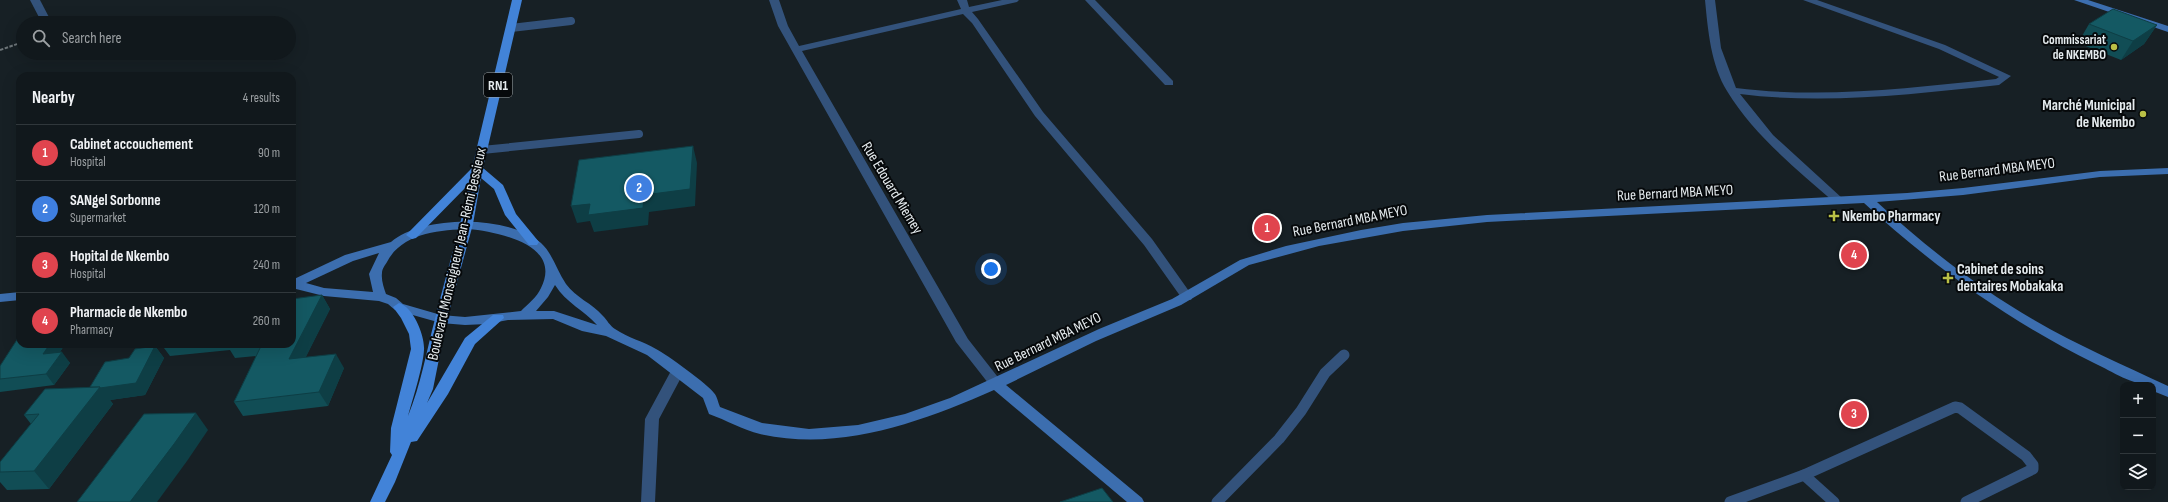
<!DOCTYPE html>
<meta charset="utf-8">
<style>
body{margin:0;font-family:"Sofia Sans Condensed",sans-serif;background:#1e2529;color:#f1f3f6}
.controls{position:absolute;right:12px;bottom:12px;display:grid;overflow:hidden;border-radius:8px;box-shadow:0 4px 16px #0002}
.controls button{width:36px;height:36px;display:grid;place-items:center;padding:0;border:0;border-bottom:1px solid #30373b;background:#11181c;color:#f1f3f6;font:20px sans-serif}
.you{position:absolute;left:991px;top:269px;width:14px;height:14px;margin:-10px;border:3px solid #fff;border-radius:50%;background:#1a73e8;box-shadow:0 0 0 6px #1a73e833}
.badge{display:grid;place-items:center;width:26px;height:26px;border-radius:50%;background:#bac046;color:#fff;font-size:13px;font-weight:700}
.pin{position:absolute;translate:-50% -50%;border:2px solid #fff;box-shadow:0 1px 4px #0006}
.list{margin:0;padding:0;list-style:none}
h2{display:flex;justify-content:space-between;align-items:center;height:52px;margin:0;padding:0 16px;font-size:17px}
h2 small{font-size:13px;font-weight:400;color:#9ca0a3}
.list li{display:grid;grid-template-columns:26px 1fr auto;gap:12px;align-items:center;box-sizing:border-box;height:56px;padding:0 16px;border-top:1px solid #30373b}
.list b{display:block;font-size:15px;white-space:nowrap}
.list p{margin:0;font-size:13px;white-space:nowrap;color:#9ca0a3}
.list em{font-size:13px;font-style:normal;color:#9ca0a3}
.icon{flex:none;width:22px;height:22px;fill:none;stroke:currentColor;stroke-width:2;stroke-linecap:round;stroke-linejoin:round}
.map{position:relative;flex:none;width:2168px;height:502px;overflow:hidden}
.search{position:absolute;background:#11181c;box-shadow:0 4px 16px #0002;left:16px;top:16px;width:280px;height:44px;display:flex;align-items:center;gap:10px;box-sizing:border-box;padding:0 14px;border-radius:22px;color:#9ca0a3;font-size:15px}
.panel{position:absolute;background:#11181c;box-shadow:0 4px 16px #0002;left:16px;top:72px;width:280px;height:276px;border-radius:12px}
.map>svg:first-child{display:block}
</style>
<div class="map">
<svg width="2168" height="502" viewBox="0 0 2168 502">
<rect width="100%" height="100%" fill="#172025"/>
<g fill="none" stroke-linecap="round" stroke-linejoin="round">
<polyline stroke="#6d7579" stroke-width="2" stroke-dasharray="3.5 1.5" stroke-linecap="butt" points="0,50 23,42"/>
<g stroke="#33527b" stroke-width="8">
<polyline points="511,28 571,21"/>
<polyline points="482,150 639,134"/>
</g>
<g stroke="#33527b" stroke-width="11">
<polyline points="1804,475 1834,502"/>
<polyline points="1217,502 1279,439 1301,411 1325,373 1344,355"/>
<polyline points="1730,502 1804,475 1955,407 1960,408 2026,456 2033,465 2033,469 1966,502"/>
</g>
<g fill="#33527b" fill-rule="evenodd">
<polygon points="30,0 40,0 52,23 42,23"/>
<polygon points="769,0 779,0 788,26 799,46 961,9 957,0 967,0 969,7 1002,0 1019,0 1017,2 972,12 978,19 1043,112 1152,239 1191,294 1193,297 1191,300 1183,300 1144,245 1035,116 972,23 963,14 802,51 968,339 1004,385 1002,388 992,388 956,342 778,26"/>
<polygon points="1085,0 1095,0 1173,81 1173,85 1165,85"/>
<path d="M1705 0H1715L1721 48 1736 88C1823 99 1909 88 1996 79L1999 77 1939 49 1803 0H1817L1945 45 2011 76 1999 85C1913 94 1827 105 1740 94L1773 135 1842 198 1844 200 1842 202H1834C1796 169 1753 134 1727 91 1711 65 1708 31 1705 0Z"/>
<polygon points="677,367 682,369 684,372 659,419 655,502 641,502 645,419 672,369"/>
</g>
<g fill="#3c6eaf" fill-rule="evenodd">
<polygon points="2074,0 2088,0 2168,26 2168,32"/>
<path d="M2168 168V174L2100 177 1963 195 1877 202C1925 246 1977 287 2034 320 2077 345 2123 365 2168 386V397L2153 391V385C2132 385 2113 372 2094 363 2009 321 1934 267 1864 203L1487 222 1403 231 1319 246 1249 265 1181 305 1096 341 1006 385 1142 498 1144 502H1127L994 390C921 422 841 452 760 434 743 430 726 420 709 414L703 398 647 355 606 336 582 331 553 319 508 320 487 324 465 325 441 323 395 310 388 304 379 301 324 296 292 288V280L345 255 391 242C423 215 510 215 541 243 553 254 557 271 566 284 576 298 592 303 603 316 607 320 610 326 615 329 628 338 643 341 656 349 666 354 709 385 714 393 717 396 718 402 720 407L762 423 809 429 858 425 905 414 950 398 1099 329 1172 299 1240 260 1286 246 1361 230 1403 223 1487 215 1907 193 1963 188 2100 171ZM469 229C497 232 563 244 541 288 537 297 528 304 521 311L465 317 441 315 403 304 396 298 386 294C384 288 381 280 382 273 382 269 385 265 387 262 402 233 439 230 469 229ZM379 253 369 274 373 292 324 288 306 283 353 261ZM555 285C566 303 584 310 597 325L554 311H536L548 297Z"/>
<polygon points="20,292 20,300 0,302 0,294"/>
</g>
<path fill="#4283d8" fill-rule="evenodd" d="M512 0H522L483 168 503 185 516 214 539 242 537 245H529L505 215 494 189 481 178 473 224 447 319 433 389 427 403 465 338 493 315H503L504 318 475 344 448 394 417 441 411 442 395 482 385 502H370L392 455 390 452 391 428 411 349 409 334 401 318 393 307 399 303C413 307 425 335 424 350 423 367 413 398 408 416 421 384 426 353 435 319 446 274 460 230 469 184L416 238 412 239 406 235 472 168Z"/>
</g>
<g fill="#114d55">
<polygon points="2089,24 2157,25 2144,44 2121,60 2078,43"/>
<polygon points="322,295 330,309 305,358 344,368 328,406 243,416 234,402 256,356 235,358 230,350 170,356 161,344 292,344"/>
<polygon points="65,344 60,352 70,363 54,385 0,392 0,366"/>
<polygon points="155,346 164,358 145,395 110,400 113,404 49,489 7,490 0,482 0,462 31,424 24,415 90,387 129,358"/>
</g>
<g fill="#0e3e45">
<polygon points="2157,25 2144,44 2121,60 2133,41"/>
<polygon points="693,146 697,163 695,206 649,212 648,225 594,232 590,221 577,223 571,206 590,204 644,195"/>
<polygon points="322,295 330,309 298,373 289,359"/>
<polygon points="50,344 65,344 52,365 43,354"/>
<polygon points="155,346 164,358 145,395 110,400 113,404 49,489 34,471 100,387"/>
<polygon points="62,352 70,363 54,385 46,374"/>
<polygon points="336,354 344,368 328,406 319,392"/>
<polygon points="196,413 208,430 187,461 157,502 130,502"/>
</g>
<g fill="#145963" stroke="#0e3e45">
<polygon points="2113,9 2157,25 2133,41 2089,24"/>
<polygon points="693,146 690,189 644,195 643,208 588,215 590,204 571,206 579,160"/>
<polygon points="322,295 289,359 336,354 319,392 234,402 262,344 292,344 292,299"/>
<polygon points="20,335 20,344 50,344 43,354 62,352 46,374 0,379 0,366"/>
<polygon points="155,346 136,383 100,388 100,387 90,387 105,362 129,358 135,349"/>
<polygon points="100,387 34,471 0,472 0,462 39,414 24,415 45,389"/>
<polygon points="196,413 174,444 130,502 77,502 144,414"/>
<polygon points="1102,488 1113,502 1060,502"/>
</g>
<g fill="#bac046" stroke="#06090b" stroke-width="1.5">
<circle cx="2114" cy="47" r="4"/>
<circle cx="2143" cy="114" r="4"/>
<path d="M1832 210h4v4h4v4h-4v4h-4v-4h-4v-4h4z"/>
<path d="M1946 272h4v4h4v4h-4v4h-4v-4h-4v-4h4z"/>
</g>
<g text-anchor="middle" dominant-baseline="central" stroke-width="4" stroke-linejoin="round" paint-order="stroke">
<g font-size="13" font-weight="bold" fill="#e5ebee" stroke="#06090b" text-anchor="end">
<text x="2106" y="40">Commissariat<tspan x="2106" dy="15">de NKEMBO</tspan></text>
</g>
<rect fill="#06090b" stroke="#a2a7aa" stroke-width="1" x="484" y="73" width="28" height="24" rx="3"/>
<g font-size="14" font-weight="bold" fill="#e5ebee">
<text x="498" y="85">RN1</text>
</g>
<g font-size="15" font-weight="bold" fill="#e5ebee" stroke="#06090b" text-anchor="start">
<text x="2135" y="105" text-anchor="end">Marché Municipal<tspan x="2135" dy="17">de Nkembo</tspan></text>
<text x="1842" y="216">Nkembo Pharmacy</text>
<text x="1957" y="269">Cabinet de soins<tspan x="1957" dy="17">dentaires Mobakaka</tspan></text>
</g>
<g font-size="15" fill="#e5ebee" stroke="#06090b">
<text transform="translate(1997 170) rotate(-7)">Rue Bernard MBA MEYO</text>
<text transform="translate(892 188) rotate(59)">Rue Edouard Miemey</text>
<text transform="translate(1675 193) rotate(-3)">Rue Bernard MBA MEYO</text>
<text transform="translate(1350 221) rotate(-11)">Rue Bernard MBA MEYO</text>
<text transform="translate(457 254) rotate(-77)">Boulevard Monseigneur Jean-Rémi Bessieux</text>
<text transform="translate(1048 342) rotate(-26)">Rue Bernard MBA MEYO</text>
</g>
</g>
</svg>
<div class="controls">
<button>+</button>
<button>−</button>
<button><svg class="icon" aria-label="layers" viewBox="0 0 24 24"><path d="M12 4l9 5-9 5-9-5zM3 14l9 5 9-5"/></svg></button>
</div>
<div class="you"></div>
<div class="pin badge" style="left:1267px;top:228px;background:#e0444e">1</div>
<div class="pin badge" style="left:639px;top:188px;background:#3f7fe0">2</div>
<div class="pin badge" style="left:1854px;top:414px;background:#e0444e">3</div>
<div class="pin badge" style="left:1854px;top:255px;background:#e0444e">4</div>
<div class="search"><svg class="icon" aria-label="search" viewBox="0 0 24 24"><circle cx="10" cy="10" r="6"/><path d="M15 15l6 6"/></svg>Search here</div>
<section class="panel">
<h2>Nearby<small>4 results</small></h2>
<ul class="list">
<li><span class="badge" style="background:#e0444e">1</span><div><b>Cabinet accouchement</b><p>Hospital</p></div><em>90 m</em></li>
<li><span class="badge" style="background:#3f7fe0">2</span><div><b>SANgel Sorbonne</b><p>Supermarket</p></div><em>120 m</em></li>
<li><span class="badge" style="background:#e0444e">3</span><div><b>Hopital de Nkembo</b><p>Hospital</p></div><em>240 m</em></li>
<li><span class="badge" style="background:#e0444e">4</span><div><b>Pharmacie de Nkembo</b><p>Pharmacy</p></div><em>260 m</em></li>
</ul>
</section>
</div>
